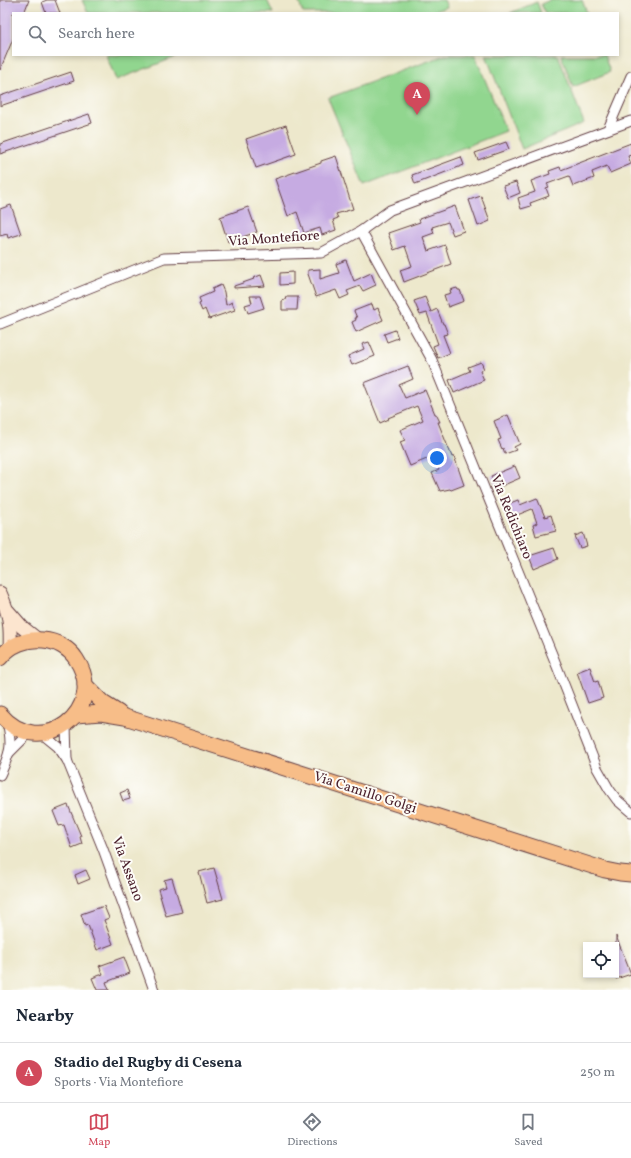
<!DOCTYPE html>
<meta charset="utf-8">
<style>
body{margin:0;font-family:Vollkorn,serif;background:#f2f2f3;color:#1f2937}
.controls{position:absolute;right:12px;bottom:12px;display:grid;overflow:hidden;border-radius:0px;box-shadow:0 2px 6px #0003}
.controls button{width:36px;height:36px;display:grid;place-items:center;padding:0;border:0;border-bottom:1px solid #e0e1e3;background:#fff;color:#1f2937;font:20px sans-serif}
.you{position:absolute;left:437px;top:458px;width:14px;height:14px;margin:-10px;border:3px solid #fff;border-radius:50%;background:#1a73e8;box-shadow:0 0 0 6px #1a73e833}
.badge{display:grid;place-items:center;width:26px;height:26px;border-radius:50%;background:#d1495b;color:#fff;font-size:13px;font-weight:700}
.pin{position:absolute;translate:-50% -33px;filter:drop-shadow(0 1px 2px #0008)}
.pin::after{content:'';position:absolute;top:21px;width:14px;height:12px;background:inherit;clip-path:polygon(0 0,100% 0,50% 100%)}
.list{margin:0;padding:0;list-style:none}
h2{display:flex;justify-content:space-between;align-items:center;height:52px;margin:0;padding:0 16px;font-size:17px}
h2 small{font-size:13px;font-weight:400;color:#747a83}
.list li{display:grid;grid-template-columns:26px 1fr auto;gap:12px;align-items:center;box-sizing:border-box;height:60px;padding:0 16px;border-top:1px solid #e0e1e3}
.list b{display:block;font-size:15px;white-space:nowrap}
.list p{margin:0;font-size:13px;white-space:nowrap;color:#747a83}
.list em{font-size:13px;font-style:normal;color:#747a83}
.icon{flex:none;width:22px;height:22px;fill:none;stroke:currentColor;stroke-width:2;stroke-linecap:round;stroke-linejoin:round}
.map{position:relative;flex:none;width:631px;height:990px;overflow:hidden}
.search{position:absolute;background:#fff;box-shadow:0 2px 6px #0003;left:12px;right:12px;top:12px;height:44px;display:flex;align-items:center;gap:10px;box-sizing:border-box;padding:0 14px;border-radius:0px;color:#747a83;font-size:15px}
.sheet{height:112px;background:#fff}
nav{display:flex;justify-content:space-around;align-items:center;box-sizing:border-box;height:56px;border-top:1px solid #e0e1e3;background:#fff;font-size:11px;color:#747a83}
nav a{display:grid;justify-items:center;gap:2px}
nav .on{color:#d1495b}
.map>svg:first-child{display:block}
</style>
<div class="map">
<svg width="631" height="990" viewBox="0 0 631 990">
<rect width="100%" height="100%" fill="#fdfcf7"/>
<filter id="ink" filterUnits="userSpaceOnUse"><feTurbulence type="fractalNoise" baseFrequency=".025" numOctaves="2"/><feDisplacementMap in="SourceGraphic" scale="8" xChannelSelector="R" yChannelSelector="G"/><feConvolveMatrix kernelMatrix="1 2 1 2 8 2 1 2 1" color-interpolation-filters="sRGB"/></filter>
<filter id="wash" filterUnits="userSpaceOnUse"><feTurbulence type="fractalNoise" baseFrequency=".012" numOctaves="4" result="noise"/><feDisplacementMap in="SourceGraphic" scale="16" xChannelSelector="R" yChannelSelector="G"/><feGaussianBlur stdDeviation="0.9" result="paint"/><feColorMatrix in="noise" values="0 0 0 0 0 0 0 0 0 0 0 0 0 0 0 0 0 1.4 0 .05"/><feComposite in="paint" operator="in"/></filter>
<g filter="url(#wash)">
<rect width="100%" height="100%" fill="#ede8cc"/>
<g fill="#91d68f" stroke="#6e7a5d">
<polygon points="82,0 267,0 273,13 88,13"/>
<polygon points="298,0 444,0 447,7 428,13 303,13"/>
<polygon points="550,0 582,0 587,13 545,13 541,4"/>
<polygon points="537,2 541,13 510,13"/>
<polygon points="106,55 181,55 116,80"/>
<polygon points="445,55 475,55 506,131 364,186 328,98"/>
<polygon points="486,55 558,55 584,123 522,149"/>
<polygon points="561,55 604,55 610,72 573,87"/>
</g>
<g id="blocks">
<g fill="#c6abe2">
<polygon points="0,0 29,0 24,13 13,13 13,39 0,70"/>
<polygon points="47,0 55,0 60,13 46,13 42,2"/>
<polygon points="71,72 74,81 0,106 0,96"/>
<polygon points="89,114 92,123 0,154 0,144"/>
<polygon points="286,125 296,154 256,168 246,139"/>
<polygon points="506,142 509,149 478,160 475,153"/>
<polygon points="631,143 631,155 628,156 631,164 610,173 607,166 592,172 594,178 573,186 569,176 547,184 549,187 546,188 549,196 530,203 531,206 521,209 518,198 535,192 531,181 550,174 549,171 560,167 561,170"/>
<polygon points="336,156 353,209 336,214 338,218 333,220 336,230 322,235 320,228 304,233 297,212 288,216 275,179 321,163 321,161"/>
<polygon points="461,157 464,165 415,184 412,175"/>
<polygon points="516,182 520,193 508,198 503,186"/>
<polygon points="481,196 490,221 478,226 469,200"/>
<polygon points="11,205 21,234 8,238 7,234 0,236 0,209"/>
<polygon points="455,206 464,231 453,235 448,222 432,227 434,233 423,237 428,251 445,245 451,264 404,282 400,270 412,266 405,246 394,250 388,233 420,222 419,219"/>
<polygon points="248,207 257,232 228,242 220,217"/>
<polygon points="346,260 354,281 371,273 376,285 363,291 360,286 347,291 349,295 340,299 336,290 316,297 308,274 308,270 320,269 320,279 339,273 336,264"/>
<polygon points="293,272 293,284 280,285 280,273"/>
<polygon points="261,275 265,286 234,288 234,286 254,279 253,278"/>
<polygon points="221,285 224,292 226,305 232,302 235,310 209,319 205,309 202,311 199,304 201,303 199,298 213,292 212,289"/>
<polygon points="457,288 458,290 460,290 464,301 448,307 444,295 451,293 450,290"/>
<polygon points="250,296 260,296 264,308 248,313 245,305 252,303"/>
<polygon points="286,297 298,297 297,310 282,310 282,301 285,300"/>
<polygon points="425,297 431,312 437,309 443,324 444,324 448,334 443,335 450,353 438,358 433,346 438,344 427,313 420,315 414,301"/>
<polygon points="372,304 374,310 378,308 383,320 356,332 352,322 356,320 355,318 357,318 354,311"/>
<polygon points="395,330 398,338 387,342 384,334"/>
<polygon points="369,342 375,356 352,365 348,356 364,349 362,344"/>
<polygon points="481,362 484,369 480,371 484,380 454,393 449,380 470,371 468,367"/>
<polygon points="408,366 413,379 399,385 405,398 425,390 435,414 436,414 440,422 438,422 452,457 454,456 464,485 451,490 450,489 440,491 432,473 439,470 434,456 410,466 400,442 405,440 400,430 423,420 417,406 388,418 389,419 380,423 364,383"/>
<polygon points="508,415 520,444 514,447 516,450 505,454 503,448 502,449 498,440 501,439 494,421"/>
<polygon points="515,466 520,478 497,488 491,476"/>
<polygon points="537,498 545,517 551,515 556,531 536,536 533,525 537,523 532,509 510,518 505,505 518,500 520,505"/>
<polygon points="583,533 587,546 580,548 575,536"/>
<polygon points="554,548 558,559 534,569 529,556"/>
<polygon points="590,667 595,682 598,681 603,698 588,703 577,672"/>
<polygon points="127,790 130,799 123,801 120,793"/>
<polygon points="68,805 81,836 80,837 82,844 72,848 64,825 59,826 53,811"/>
<polygon points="214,868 223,899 207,903 199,872"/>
<polygon points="86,870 90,879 78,884 75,875"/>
<polygon points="172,878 182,912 166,916 158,889 166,887 164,880"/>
<polygon points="104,906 109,918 104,920 113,944 97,950 88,925 85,926 81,914"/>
<polygon points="616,936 631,974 616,979"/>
<polygon points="124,957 130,973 106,982 109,990 97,990 92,978 103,974 99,966"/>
</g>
</g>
</g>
<g filter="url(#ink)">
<use href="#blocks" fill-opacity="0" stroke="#623d43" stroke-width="1"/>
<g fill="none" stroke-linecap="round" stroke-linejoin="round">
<defs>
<g id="street">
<polyline points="608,129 631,76"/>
<polyline points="361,231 432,360 554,659 597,768 609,789 617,800 631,812"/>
<polyline points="0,324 164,258 321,253 361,231 390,210 631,121"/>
<polyline points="66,725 67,760"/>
<polyline points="42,734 58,747 67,760 103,849 154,990"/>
<polyline points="9,753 29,733"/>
<path d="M0 775C10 753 13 746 7 722"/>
</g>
<g id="secondary">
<path d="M0 593C9 613 11 625 10 648"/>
<polyline points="8,611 22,627 37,639"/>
</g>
<g id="primary">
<path d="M0 658C10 645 27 638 43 640 56 641 69 648 76 659 110 709 41 763 0 714"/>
<polyline points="85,685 103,703 119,713"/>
<polyline points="76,715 101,713 125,717 605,870 620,873 631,874"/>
</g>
</defs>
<use href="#street" stroke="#623d43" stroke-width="11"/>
<use href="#secondary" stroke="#623d43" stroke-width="15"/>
<use href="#primary" stroke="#623d43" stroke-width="17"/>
<use href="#street" stroke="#fff" stroke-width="9"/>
<use href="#secondary" stroke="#fce5cf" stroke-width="13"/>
<use href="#primary" stroke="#f7bd88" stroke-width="15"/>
</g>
</g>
<g text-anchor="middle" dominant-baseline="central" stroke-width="4" stroke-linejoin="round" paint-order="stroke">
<g font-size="14" fill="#4a1f2b" stroke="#fdfcf7">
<text transform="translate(274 239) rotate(-4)">Via Montefiore</text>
<text transform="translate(511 517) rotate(68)">Via Redichiaro</text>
<text transform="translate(365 793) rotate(18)">Via Camillo Golgi</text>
<text transform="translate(127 869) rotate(70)">Via Assano</text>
</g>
</g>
</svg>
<div class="controls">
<button><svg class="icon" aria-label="locate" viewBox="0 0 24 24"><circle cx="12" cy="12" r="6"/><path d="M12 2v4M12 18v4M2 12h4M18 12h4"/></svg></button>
</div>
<div class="you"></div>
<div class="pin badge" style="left:417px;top:115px">A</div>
<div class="search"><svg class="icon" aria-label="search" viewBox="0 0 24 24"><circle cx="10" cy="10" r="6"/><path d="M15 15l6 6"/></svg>Search here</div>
</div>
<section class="sheet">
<h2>Nearby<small></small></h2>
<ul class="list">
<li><span class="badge">A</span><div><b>Stadio del Rugby di Cesena</b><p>Sports · Via Montefiore</p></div><em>250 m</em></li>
</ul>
</section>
<nav>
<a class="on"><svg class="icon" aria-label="map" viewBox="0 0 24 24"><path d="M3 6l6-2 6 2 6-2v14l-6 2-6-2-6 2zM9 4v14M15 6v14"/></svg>Map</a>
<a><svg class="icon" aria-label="directions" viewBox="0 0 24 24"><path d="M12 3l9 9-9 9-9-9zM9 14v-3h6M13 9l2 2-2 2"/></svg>Directions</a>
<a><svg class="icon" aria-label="saved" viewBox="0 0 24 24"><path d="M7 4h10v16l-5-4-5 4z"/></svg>Saved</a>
</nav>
